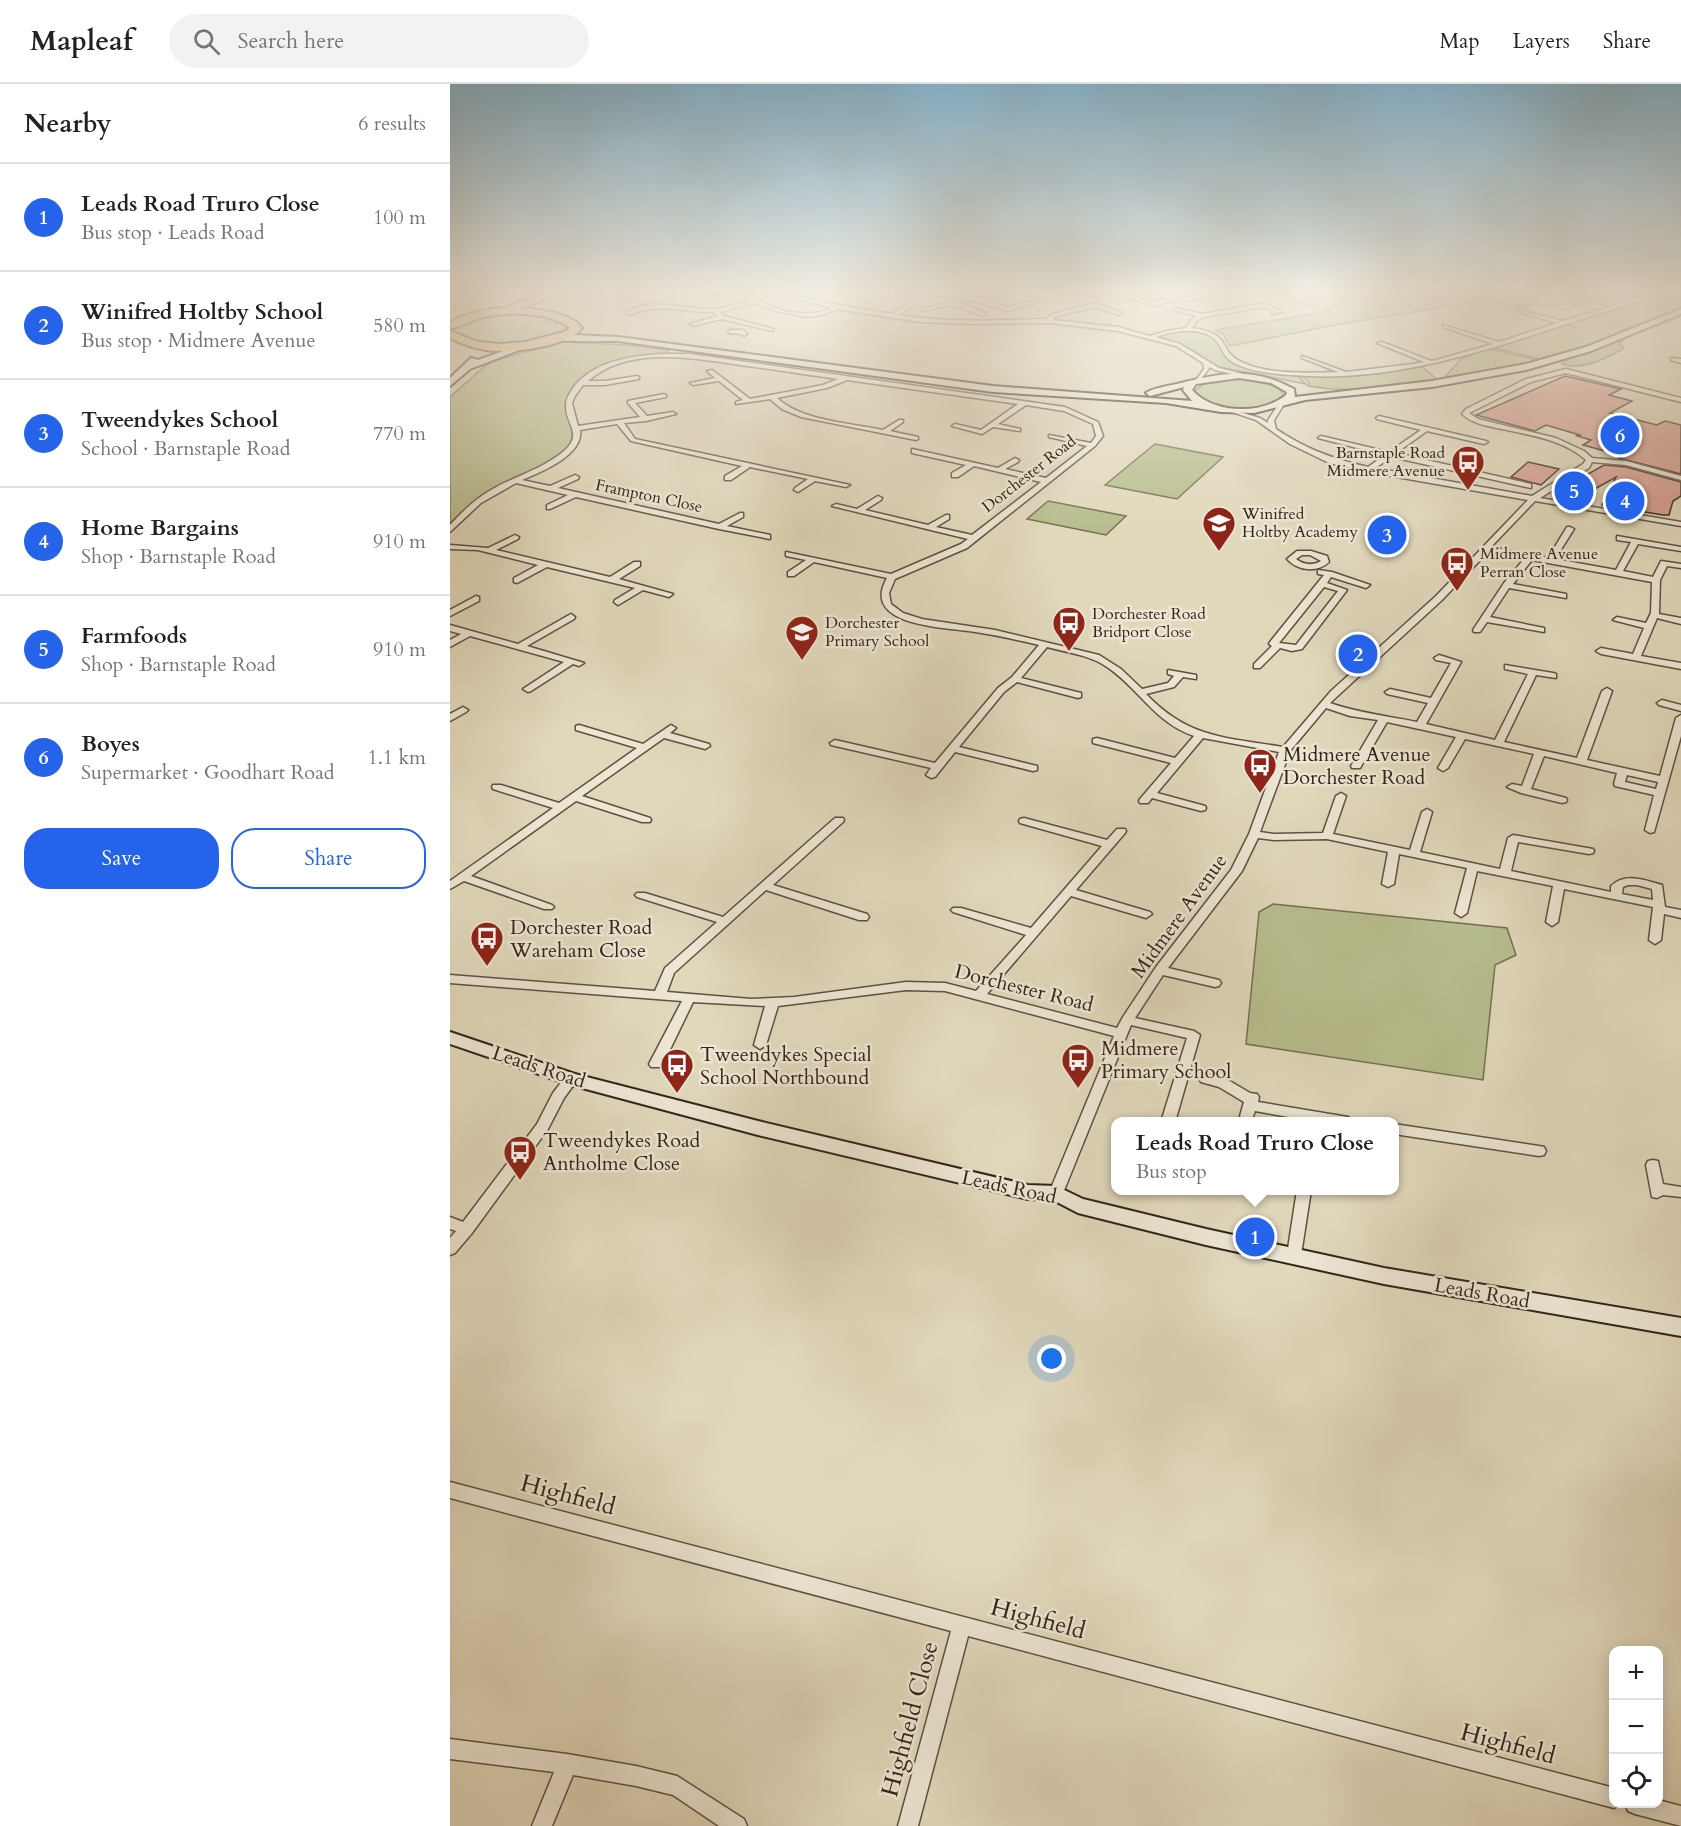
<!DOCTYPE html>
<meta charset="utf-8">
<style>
body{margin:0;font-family:Cardo,serif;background:#f2f2f2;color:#222}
.controls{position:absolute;right:18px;bottom:18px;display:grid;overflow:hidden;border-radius:12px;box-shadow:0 3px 15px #0003}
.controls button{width:54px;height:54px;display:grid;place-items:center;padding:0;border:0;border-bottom:2px solid #e0e0e0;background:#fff;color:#222;font:30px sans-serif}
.you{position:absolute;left:602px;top:1275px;width:21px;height:21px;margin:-15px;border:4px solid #fff;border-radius:50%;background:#1a73e8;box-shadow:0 0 0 9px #1a73e833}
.badge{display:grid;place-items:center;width:39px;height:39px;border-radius:50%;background:#2563eb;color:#fff;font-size:20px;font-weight:700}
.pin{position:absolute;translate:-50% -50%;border:3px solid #fff;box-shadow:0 2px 6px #0006}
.popup{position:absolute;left:661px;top:1033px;width:288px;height:78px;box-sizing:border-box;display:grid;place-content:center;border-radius:12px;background:#fff;filter:drop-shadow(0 2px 4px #0005);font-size:20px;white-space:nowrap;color:#767676}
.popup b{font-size:22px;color:#222}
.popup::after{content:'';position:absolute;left:50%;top:100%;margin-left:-12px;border:12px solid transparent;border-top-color:#fff}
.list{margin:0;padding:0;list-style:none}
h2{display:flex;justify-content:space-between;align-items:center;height:78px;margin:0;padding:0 24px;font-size:26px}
h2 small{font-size:20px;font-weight:400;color:#767676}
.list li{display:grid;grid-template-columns:39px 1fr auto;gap:18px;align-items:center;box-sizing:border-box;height:108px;padding:0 24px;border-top:2px solid #e0e0e0}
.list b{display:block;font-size:22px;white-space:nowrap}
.list p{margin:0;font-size:20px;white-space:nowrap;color:#767676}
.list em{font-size:20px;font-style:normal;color:#767676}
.actions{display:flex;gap:12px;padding:18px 24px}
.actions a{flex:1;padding:14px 0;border:2px solid #2563eb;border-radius:24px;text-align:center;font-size:21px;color:#2563eb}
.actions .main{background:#2563eb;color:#fff}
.icon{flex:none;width:33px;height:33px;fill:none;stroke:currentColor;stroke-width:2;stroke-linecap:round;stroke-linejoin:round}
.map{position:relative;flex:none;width:1231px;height:1742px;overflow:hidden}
header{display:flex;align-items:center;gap:36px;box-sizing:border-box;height:84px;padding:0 30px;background:#fff;border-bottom:2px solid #e0e0e0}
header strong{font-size:28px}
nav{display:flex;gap:33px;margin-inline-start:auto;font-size:21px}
.search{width:420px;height:54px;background:#f2f2f2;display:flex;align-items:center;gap:15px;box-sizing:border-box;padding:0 21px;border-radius:33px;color:#767676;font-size:22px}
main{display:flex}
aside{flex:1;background:#fff}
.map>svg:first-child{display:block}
</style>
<header>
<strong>Mapleaf</strong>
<div class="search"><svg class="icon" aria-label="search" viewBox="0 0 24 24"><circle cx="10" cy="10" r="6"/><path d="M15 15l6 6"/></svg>Search here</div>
<nav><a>Map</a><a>Layers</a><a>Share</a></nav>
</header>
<main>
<aside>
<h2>Nearby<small>6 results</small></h2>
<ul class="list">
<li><span class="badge">1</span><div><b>Leads Road Truro Close</b><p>Bus stop · Leads Road</p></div><em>100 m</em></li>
<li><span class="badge">2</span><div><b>Winifred Holtby School</b><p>Bus stop · Midmere Avenue</p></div><em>580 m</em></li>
<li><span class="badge">3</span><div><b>Tweendykes School</b><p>School · Barnstaple Road</p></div><em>770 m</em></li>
<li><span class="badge">4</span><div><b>Home Bargains</b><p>Shop · Barnstaple Road</p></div><em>910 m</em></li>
<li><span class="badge">5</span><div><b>Farmfoods</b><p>Shop · Barnstaple Road</p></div><em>910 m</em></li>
<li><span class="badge">6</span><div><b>Boyes</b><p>Supermarket · Goodhart Road</p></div><em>1.1 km</em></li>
</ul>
<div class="actions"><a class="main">Save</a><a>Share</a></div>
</aside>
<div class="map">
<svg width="1231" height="1742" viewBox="0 0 1231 1742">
<rect width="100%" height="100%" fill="#e1d8bc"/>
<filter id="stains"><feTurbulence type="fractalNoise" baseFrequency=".00333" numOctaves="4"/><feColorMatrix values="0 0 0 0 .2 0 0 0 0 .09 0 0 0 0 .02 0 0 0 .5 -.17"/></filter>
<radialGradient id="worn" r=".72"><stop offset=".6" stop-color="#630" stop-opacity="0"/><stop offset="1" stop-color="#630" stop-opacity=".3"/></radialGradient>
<g fill="#b7bd8d" stroke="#747052" stroke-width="1.5">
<path d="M815 204H992L966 214 996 204 1009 207 1003 209C1031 207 1060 198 1087 208L891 240 780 262 773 250 766 246 880 227 806 206Z"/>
<polygon points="1231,204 1231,225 1171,247 1163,253 1094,276 1044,264 1115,240 1127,244 1117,240"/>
<path d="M1088 209 1099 212 1094 215 1103 213 1130 221 1117 226 1100 223 1106 221 1104 220C1094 224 1093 220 1084 221 1075 221 1073 227 1064 224L1090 216 1066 222 1046 217Z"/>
<path d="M79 229 117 242V248L75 260H32L2 247V244C25 231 53 229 79 229Z"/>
<path d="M728 247C739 248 757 246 765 255 773 264 774 273 787 279 805 287 829 290 848 292L856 300 768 283 742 266 710 252Z"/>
<path d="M1170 256H1173L1169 260 1174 264C1156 275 1132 287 1112 280L1123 272Z"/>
<path d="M113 258 177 261 219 266 214 270C168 278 138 274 115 321 117 332 125 348 121 357 113 380 52 399 31 413 19 420 10 431 0 441V313L36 281 50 275Z"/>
<polygon points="1039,265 1092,277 992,296 1012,274"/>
<polygon points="970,281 989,297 917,306 880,305 858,302 859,298 852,292 880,292"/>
<path d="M785 294C800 297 826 297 834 311 814 334 766 325 743 309 755 295 769 295 785 294Z"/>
<polygon points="705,360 773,373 727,415 655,401"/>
<polygon points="598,417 676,432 656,451 577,435"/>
<polygon points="823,820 1057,844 1066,871 1045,881 1033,996 796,960 809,828"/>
</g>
<g fill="#d79c8f" stroke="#312418" stroke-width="1.5">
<polygon points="1115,292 1171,305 1159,311 1182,317 1160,329 1207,341 1215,337 1231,341 1231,390 1169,374 1173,372 1133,361 1141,356 1127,352 1130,351 1096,341 1085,347 1026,331"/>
<polygon points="1078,378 1109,385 1091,401 1061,393"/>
<polygon points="1154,381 1176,383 1231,398 1231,412 1223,417 1219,431 1213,431 1152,421 1166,393 1127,415 1106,408"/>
</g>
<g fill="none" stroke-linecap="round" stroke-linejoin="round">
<defs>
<g id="street">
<path d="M287 204H293C314 225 354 237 381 224L335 211 326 204H332L339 209 371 218 442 230 469 214 502 204 507 205 504 207 529 215 562 206 564 209 535 216 557 223 587 216 584 214 587 212 596 216 557 227 521 216 508 219 536 229 534 232 501 221 473 227V225L515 214 498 209 473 216 449 231C498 239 548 236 597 235L600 231 644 219 672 229 669 231 644 223 604 233 603 236 668 243 700 252 717 247 736 244 742 235 747 232 725 226V224L752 230 815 219 832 228 822 230 823 227 814 223 754 233 746 237 742 244C755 246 767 248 774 260 777 266 780 271 786 275 811 291 858 289 888 288L852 274V272L896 288 963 280 974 278 927 259 932 258 981 277 986 276 1043 260 993 243V241L1049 258 1107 239 1069 228V226L1113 237 1162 222 1131 214V212L1167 220 1190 213 1159 204C1172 204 1186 212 1198 210 1208 209 1215 204 1226 204 1217 209 1206 211 1196 215 1176 221 1155 228 1135 234 1040 265 944 300 841 291 823 290 801 288 784 279 774 274 773 266 767 258 754 241 723 247 706 253L730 260 769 284 806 293 803 295 765 286 760 283 749 298 746 296 754 285 753 279 726 262 668 247 600 239 521 240 469 238 387 225 372 231 357 233 326 227 305 219 270 228 274 232 323 245V247L272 235 243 242 240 240 268 232 264 228C230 229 214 218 179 231L176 229C201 212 232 225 259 225 274 225 287 220 301 216L292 210 256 211 253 209 289 206Z"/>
<polygon points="370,204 378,204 420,217 415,218"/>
<polygon points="458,204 463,205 448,210 445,208"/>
<polygon points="661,204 669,204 642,213 626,207 629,205 642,209"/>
<polygon points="686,204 695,204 737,214 768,205 771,207 737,218 727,215 704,222 677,213 680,211 704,218 720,214"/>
<polygon points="280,246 293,246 297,250 294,252 291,250 278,249"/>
<path d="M210 270H240L615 323 648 338 653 352 645 362 517 464 445 495 439 509 441 520 453 529 472 535 545 546 649 571 671 585 692 605 718 599 724 592 718 590V586L746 591V595L733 593 724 603 696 610C739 655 775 653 833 663L881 607 986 512 1078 416 918 388 879 379 840 360 806 336 779 327V325L810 334 818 339V336L828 321H832L833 322 824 336 826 345C856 365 883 375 918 383L935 371 868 354 871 352 939 368 971 346 927 335 926 334 929 332 1036 357 1038 358 1034 360 977 347 946 369 1081 400V404L942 373 925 384 1082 412 1133 380 1136 376C1114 356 1080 351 1052 345 1037 342 1023 340 1012 330L1016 325 1076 295 1116 285 1231 314V318L1116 289 1081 298 1019 329 1028 335 1106 354 1134 367 1142 374 1176 377 1231 392V396L1176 381 1142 378 1139 384 1090 414 1231 438V442L1085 417 1041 463 1098 474 1117 443H1120L1124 445 1105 475 1166 486 1181 458 1167 456V452L1231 463V467L1188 460 1173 487 1203 493 1211 477 1231 480V484L1217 482 1210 496 1209 530 1231 534V540L1207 534 1191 572 1231 579V585L1151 570 1146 567 1151 564 1183 570 1194 544 1163 536 1167 533 1196 539 1201 529 1202 498 1082 476 1063 500 1116 510V514L1059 504 1040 533 1094 544V548L1037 538 1030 548H1024L1023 546 1054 499 1075 474 1038 468 992 516 880 619C908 629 938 632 967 638L978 619 937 610 935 608 940 605 981 614 1001 579 986 576 984 574 989 571 1011 578 976 640 1045 656 1078 590 1055 585V581L1103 589 1106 590V594L1086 591 1054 658 1127 674 1152 607 1157 604 1162 607 1137 676 1210 692 1226 634 1231 631V652L1204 748 1200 749 1195 746 1204 711 1165 702 1164 700 1167 689 1094 672 1081 705 1116 714 1117 716 1116 718 1112 719 1071 709 1057 703 1062 700 1072 702 1084 670 1015 655 998 684 993 687 988 684 1006 653 937 638 910 684H902L901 682 928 636 900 632 876 624 840 667 810 748 824 750 873 749 886 712 891 709 896 712 883 750 960 766 972 728 977 725 982 728 970 768 1050 785 1058 754 1063 751 1143 765 1144 767 1143 769 1139 770 1068 758 1061 787 1161 808V802C1175 788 1195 796 1212 801L1215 823 1231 826V834L1214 830 1211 856 1205 860 1199 856 1203 823 1114 805 1108 838 1102 842 1096 838 1103 802 1027 787 1017 829 1011 833 1005 829 1017 784 949 770 944 800 938 803 932 800 938 768 877 755 824 756 808 754 792 787 718 884 769 896 771 899 769 902 765 903 713 891 685 934 744 947 750 951 725 1038H711L737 954 681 941 613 1109 611 1113 606 1114 601 1113 599 1109 664 952 495 907 456 906 328 922 316 961 310 965 304 961 315 922 243 918 213 980 211 983H201L199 980 232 917 0 899V891L205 907 215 884 267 838 187 813 185 811 187 809H195L273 833 385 734H393L394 736 393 738 323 801 417 830 419 833 417 836H409L316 806 224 889 217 908 301 915 344 913 456 898 495 899 526 907 576 851 503 828 501 826 503 824H511L581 844 652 762 570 739 569 737 570 735 574 734 657 756 667 745H675L676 747 675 749 626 806 700 828 702 830 696 834 621 812 537 910 667 944 673 933 706 883 781 786 799 750 829 668 753 654 707 709 755 722 756 724 755 726 751 727 702 714 698 719H690L689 717 690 715 721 679 643 659V655L647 654 725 674 744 652C703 638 689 603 654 581 638 571 616 568 597 563L571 594 631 609V613L628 614 567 598 554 608 509 663 587 682V686L583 687 505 668 485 693 481 694 476 691 481 684 381 661 380 659 385 656 485 679 548 604 562 593 589 561C568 556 546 551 525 548 497 543 409 543 437 494L364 478 344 492H338V488L356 476 336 472V468L441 490 511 460 518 455 382 422 386 420 407 425 428 412 432 414 431 416 415 426 478 441 496 431H499V435L486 443 522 451 591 398 524 382 508 393H502V389L516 381 462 369V365L548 384 565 374 569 376 568 378 555 385 596 394 637 362 599 353V351L641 359 646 352 643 340 614 327 576 321 548 340 570 345V347L543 343 532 350 502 342 505 340 531 346 568 320 397 296 377 304 327 314C352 337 400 339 433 346L449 336H453V338L440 347 468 353V355L466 356 351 333 332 325 320 315 286 320V318L293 316 269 297 243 301 240 299 265 294 257 287 262 286 300 315 373 301 388 295C358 291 328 286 297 282 247 275 180 260 138 297H155L187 292 189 293V295L155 301H133L125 312 122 319 128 342 190 333 178 319V317L214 310 216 311V313L185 319 197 332 223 328 226 330 196 337 174 339 185 355 400 401 396 403 365 397 348 408 344 406 345 404 358 395 300 383 281 396H275V392L292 382 181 357 167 340 130 346C134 371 91 388 72 396L100 402 125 391 129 393 128 395 108 404 269 440 290 429H293V433L277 442 320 451V455L269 445 126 413 100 425H97V421L118 411 66 399 31 419 0 448V441C13 427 25 415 41 406 65 392 93 385 114 367 134 350 115 340 116 321 116 314 120 309 123 304 142 278 180 272 210 270ZM1177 691 1208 698 1206 705 1175 698ZM1178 801H1187L1202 805 1203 816 1172 810 1173 803Z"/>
<polygon points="1221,274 1231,275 1231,279 1221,276"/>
<polygon points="65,451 69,453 68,455 46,466 160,493 184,478 190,478 190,482 169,495 223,510 219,513 193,506 168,521 164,518 165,516 185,504 97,483 67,499 64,498 64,494 88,481 28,466 0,465 0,461 38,464"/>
<path d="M847 467H861L877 472 879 478C867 489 848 487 837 475ZM852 471H860L871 477C862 482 854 481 846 475Z"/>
<path d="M868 486 882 488 920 501 916 504 881 493 877 499 897 506 852 565 842 567 830 564 810 584H804V580L822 562 819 560 820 558 874 491 868 490ZM874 503 888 507 846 561 829 559Z"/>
<polygon points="26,512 29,513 29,517 0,532 0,526"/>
<polygon points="121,530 125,533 124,535 77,562 134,579 129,582 123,580 81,607 78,608 73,605 114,578 20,552 0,563 0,556 11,550 0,547 0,541 68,560"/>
<polygon points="1212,616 1231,621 1231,627 1209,621 1207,619"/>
<polygon points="13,623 18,626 16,628 0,637 0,630"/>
<polygon points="129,641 193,660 221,641 226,644 220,649 259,660 260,662 255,665 214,654 132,712 200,734 201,736 200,738 192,738 126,717 21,792 102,821 104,823 102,825 94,825 14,797 0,805 0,797 103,724 43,705 42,703 43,701 51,701 109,719 187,664 126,646 126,642"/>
<polygon points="121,990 126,992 128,995 114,1014 98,1045 22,1149 5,1169 0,1171 0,1154 6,1147 0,1145 0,1133 13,1138 87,1040 103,1009 116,992"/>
<polygon points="756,990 778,996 800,1009 807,1010 809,1013 808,1018 898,1033 905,1038 867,1038 805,1027 802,1035 792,1035 790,1032 794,1018 769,1003 751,998 749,995 751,992"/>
<polygon points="944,1040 1089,1062 1094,1063 1096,1067 1094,1071 1089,1072 944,1050"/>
<polygon points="1203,1076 1208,1077 1213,1100 1231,1103 1231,1113 1213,1111 1207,1114 1202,1113 1196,1081 1198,1077"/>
<polygon points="847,1106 861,1106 851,1171 849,1175 844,1177 839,1175 837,1171"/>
<polygon points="0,1398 1164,1704 1164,1720 1172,1720 1164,1724 518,1552 468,1742 448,1742 501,1547 0,1414"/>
<polygon points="0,1655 117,1670 186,1682 227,1692 294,1735 297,1742 269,1742 223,1711 186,1702 123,1691 102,1742 82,1742 104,1688 0,1675"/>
<polygon points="1208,1716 1231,1722 1231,1742 1185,1730 1178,1727 1175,1720 1208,1720"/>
</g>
<g id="secondary">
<path d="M1231 225V230L1141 267 1076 286 982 303 855 316 804 329 771 328 716 319 543 308 168 257C156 257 104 258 99 255L125 251 168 253 543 302 742 317 733 306 734 303 700 312 696 309C703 304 717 302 727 300 770 289 802 282 844 305L845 313 982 297 1076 280 1136 263ZM789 294 821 299 837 308 836 311C811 331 764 330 742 306L746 300Z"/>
<polygon points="70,261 77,263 20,285 0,302 0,294 21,274 28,276"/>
<polygon points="0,948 125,990 308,1037 578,1101 606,1102 633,1115 756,1145 934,1184 1231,1234 1231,1252 934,1200 756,1161 628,1129 603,1116 578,1115 308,1051 121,1001 0,960"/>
</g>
<path id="highway" d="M99 207 104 210 103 212 72 224C90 226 120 228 132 244 118 263 59 270 36 266 23 264 12 260 0 254V247L28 258 50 260 75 258 114 248 120 244C99 227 52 227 27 235 18 238 9 243 0 245V238C18 229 39 224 59 224L60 221Z"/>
</defs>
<use href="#street" stroke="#5d5141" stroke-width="3"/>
<use href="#secondary" stroke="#312418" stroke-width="4"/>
<use href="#highway" stroke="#312418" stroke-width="4"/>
<use href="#street" fill="#ece6d3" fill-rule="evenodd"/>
<use href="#secondary" fill="#ece6d3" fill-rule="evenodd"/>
<use href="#highway" fill="#e0bc7e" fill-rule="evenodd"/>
</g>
<linearGradient id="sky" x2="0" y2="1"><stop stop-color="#87b6d0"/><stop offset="0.46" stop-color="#f2ede1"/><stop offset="1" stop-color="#f2ede1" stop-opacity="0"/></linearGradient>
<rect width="1231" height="448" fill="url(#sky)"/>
<defs>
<symbol id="bus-pin" viewBox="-11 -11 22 30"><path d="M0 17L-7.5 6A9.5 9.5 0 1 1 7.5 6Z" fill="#8f2418" stroke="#ece6d3"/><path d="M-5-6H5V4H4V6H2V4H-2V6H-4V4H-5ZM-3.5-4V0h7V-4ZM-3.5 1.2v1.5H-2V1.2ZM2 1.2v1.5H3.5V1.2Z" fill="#fff"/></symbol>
<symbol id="school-pin" viewBox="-11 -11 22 30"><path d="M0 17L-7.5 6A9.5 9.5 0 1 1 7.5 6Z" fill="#8f2418" stroke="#ece6d3"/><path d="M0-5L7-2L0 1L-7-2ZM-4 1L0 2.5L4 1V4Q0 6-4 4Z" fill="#fff"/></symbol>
</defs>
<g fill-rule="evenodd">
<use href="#bus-pin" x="999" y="359" width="38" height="52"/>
<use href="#school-pin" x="750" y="420" width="38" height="52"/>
<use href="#bus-pin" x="988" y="460" width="38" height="52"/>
<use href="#bus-pin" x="600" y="520" width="38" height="52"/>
<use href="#school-pin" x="333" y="529" width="38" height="52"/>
<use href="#bus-pin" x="791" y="662" width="38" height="52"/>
<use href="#bus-pin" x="18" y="835" width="38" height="52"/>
<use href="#bus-pin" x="609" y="957" width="38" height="52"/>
<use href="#bus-pin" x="208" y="962" width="38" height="52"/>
<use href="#bus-pin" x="51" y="1049" width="38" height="52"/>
</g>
<g text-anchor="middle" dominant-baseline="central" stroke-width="5" stroke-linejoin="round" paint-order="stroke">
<g font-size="16" fill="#312418" stroke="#ece6d3" text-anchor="start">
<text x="995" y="369" text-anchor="end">Barnstaple Road<tspan x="995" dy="18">Midmere Avenue</tspan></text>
<text x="792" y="430">Winifred<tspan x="792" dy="18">Holtby Academy</tspan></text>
<text x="1030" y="470">Midmere Avenue<tspan x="1030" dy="18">Perran Close</tspan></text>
<text x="642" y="530">Dorchester Road<tspan x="642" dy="18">Bridport Close</tspan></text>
<text x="375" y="539">Dorchester<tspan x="375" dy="18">Primary School</tspan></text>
</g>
<g font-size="16" fill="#312418" stroke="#ece6d3">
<text transform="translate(579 390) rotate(-38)">Dorchester Road</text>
<text transform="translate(199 412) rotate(12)">Frampton Close</text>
</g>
<g font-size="20" fill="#312418" stroke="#ece6d3" text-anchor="start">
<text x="833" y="670">Midmere Avenue<tspan x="833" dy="23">Dorchester Road</tspan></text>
<text x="60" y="843">Dorchester Road<tspan x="60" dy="23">Wareham Close</tspan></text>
<text x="651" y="964">Midmere<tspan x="651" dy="23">Primary School</tspan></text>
<text x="250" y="970">Tweendykes Special<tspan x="250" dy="23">School Northbound</tspan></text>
<text x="93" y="1056">Tweendykes Road<tspan x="93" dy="23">Antholme Close</tspan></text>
</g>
<g font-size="20" fill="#312418" stroke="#ece6d3">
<text transform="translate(729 832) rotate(-54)">Midmere Avenue</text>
<text transform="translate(574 904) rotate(14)">Dorchester Road</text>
<text transform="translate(89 983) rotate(18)">Leads Road</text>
<text transform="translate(559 1103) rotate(12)">Leads Road</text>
<text transform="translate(1032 1209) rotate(10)">Leads Road</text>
</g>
<g font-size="24" fill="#312418" stroke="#ece6d3">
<text transform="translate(118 1411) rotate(15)">Highfield</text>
<text transform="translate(588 1535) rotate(15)">Highfield</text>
<text transform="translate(460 1635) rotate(-75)">Highfield Close</text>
<text transform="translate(1058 1660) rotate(15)">Highfield</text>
</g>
</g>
<rect width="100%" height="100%" filter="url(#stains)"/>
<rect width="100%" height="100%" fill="url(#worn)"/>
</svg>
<div class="controls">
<button>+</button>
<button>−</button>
<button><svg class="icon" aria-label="locate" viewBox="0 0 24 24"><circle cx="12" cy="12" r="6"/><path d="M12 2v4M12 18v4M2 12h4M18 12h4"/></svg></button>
</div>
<div class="you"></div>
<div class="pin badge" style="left:805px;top:1153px">1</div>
<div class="popup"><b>Leads Road Truro Close</b>Bus stop</div>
<div class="pin badge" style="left:908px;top:570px">2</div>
<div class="pin badge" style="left:937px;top:451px">3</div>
<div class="pin badge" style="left:1175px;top:417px">4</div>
<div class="pin badge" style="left:1124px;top:407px">5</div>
<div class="pin badge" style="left:1170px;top:351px">6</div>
</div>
</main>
